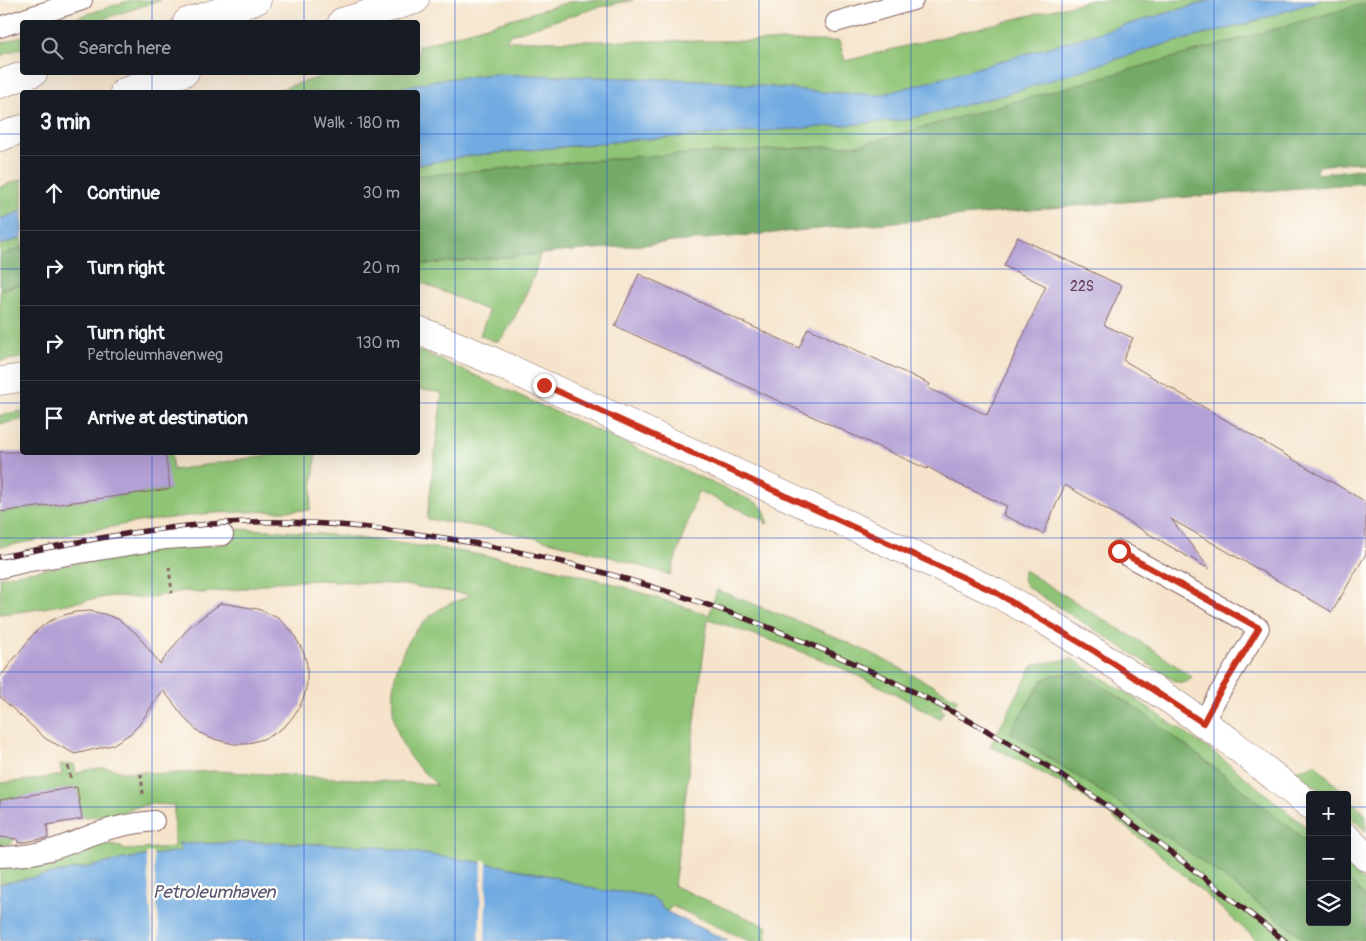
<!DOCTYPE html>
<meta charset="utf-8">
<style>
body{margin:0;font-family:Pangolin,sans-serif;background:#20242c;color:#f1f3f6}
.controls{position:absolute;right:15px;bottom:15px;display:grid;overflow:hidden;border-radius:5px;box-shadow:0 5px 20px #0002}
.controls button{width:45px;height:45px;display:grid;place-items:center;padding:0;border:0;border-bottom:1px solid #363941;background:#171b24;color:#f1f3f6;font:25px sans-serif}
.stop{position:absolute;width:15px;height:15px;margin:-11px;border:4px solid #c8321e;border-radius:50%;background:#fff}
.stop.end{background:#c8321e;border-color:#fff;box-shadow:0 1px 5px #0008}
.list{margin:0;padding:0;list-style:none}
h2{display:flex;justify-content:space-between;align-items:center;height:65px;margin:0;padding:0 20px;font-size:21px}
h2 small{font-size:16px;font-weight:400;color:#9ea1a6}
.list li{display:grid;grid-template-columns:32px 1fr auto;gap:15px;align-items:center;box-sizing:border-box;height:75px;padding:0 20px;border-top:1px solid #363941}
.list b{display:block;font-size:19px;white-space:nowrap}
.list p{margin:0;font-size:16px;white-space:nowrap;color:#9ea1a6}
.list em{font-size:16px;font-style:normal;color:#9ea1a6}
.icon{flex:none;width:28px;height:28px;fill:none;stroke:currentColor;stroke-width:2;stroke-linecap:round;stroke-linejoin:round}
.map{position:relative;flex:none;width:1366px;height:941px;overflow:hidden}
.search{position:absolute;background:#171b24;box-shadow:0 5px 20px #0002;left:20px;top:20px;width:400px;height:55px;display:flex;align-items:center;gap:12px;box-sizing:border-box;padding:0 18px;border-radius:5px;color:#9ea1a6;font-size:19px}
.panel{position:absolute;background:#171b24;box-shadow:0 5px 20px #0002;left:20px;top:90px;width:400px;height:365px;border-radius:5px}
.map>svg:first-child{display:block}
</style>
<div class="map">
<svg width="1366" height="941" viewBox="0 0 1366 941">
<rect width="100%" height="100%" fill="#fdfcf7"/>
<filter id="ink" filterUnits="userSpaceOnUse"><feTurbulence type="fractalNoise" baseFrequency=".02" numOctaves="2"/><feDisplacementMap in="SourceGraphic" scale="10" xChannelSelector="R" yChannelSelector="G"/><feConvolveMatrix kernelMatrix="1 2 1 2 8 2 1 2 1" color-interpolation-filters="sRGB"/></filter>
<filter id="wash" filterUnits="userSpaceOnUse"><feTurbulence type="fractalNoise" baseFrequency=".0096" numOctaves="4" result="noise"/><feDisplacementMap in="SourceGraphic" scale="20" xChannelSelector="R" yChannelSelector="G"/><feGaussianBlur stdDeviation="1.12" result="paint"/><feColorMatrix in="noise" values="0 0 0 0 0 0 0 0 0 0 0 0 0 0 0 0 0 1.4 0 .05"/><feComposite in="paint" operator="in"/></filter>
<g filter="url(#wash)">
<rect width="100%" height="100%" fill="#f5e4cb"/>
<g fill="#8fc476" stroke="#6c7250">
<polygon points="131,0 161,0 94,22 63,22"/>
<polygon points="576,0 633,0 595,8 510,35 506,41 839,41 845,61 1092,0 1212,0 939,79 880,95 822,92 700,80 493,74 437,80 379,92 270,92 334,73 418,72 418,46"/>
<polygon points="1321,0 1366,0 1366,3 1229,42 860,145 632,157 418,176 418,165 467,156 634,140 795,129 905,120 1004,95 1155,47 1245,24"/>
<polygon points="22,36 22,48 0,56 0,44"/>
<polygon points="22,179 22,211 0,219 0,187"/>
<polygon points="22,238 22,247 0,256 0,245"/>
<path d="M540 254C538 260 537 267 535 273 531 284 507 338 498 341 492 342 485 337 480 335L489 311 418 281V265Z"/>
<polygon points="22,284 22,358 0,361 0,290"/>
<path d="M418 350 472 374 757 503C765 508 767 515 767 524L765 523 766 521 698 491 670 575C622 560 574 546 525 536 493 528 460 524 427 519L442 393 418 389Z"/>
<polygon points="22,411 22,420 0,424 0,415"/>
<polygon points="165,453 171,453 173,470 282,453 316,453 310,510 213,513 138,522 0,547 0,512 169,489"/>
<path d="M226 529 271 530 342 536 444 549 535 564 611 583 709 615 717 590 810 626 873 654 958 699 953 706 945 702 940 709 944 711 939 719 894 693 833 664 781 644 708 619 674 886 768 927 766 937 770 941H749L672 906 667 912 662 908 659 902 648 896 632 893 598 890 550 876 497 865 372 846 261 842 183 844 179 843 181 851 124 859 98 865 0 884V867L75 854 102 844 122 847 123 850 174 847V805L151 804 132 808 117 815 105 816 82 817 77 787 10 799 16 837 11 844 0 846V783L30 780 62 775 60 765 74 764 76 774 87 770 100 768H110L122 772H146L163 774 214 771 353 779 437 785C426 774 414 765 406 751 380 705 393 645 434 613 440 609 447 604 454 602 460 599 467 598 471 595L405 585 320 580 276 582 241 589 201 593 184 591 147 598 112 596 26 611 0 614V577L156 549 227 544Z"/>
<path d="M1024 570 1106 621 1154 650 1192 677C1188 683 1182 684 1175 681L1029 588C1023 582 1022 578 1024 570Z"/>
<path d="M1072 659 1133 697 1220 757 1310 830V844L1242 789 1139 710 1046 678 1042 681 1010 732 1126 808 1163 837 1165 835 1169 838 1214 870 1307 941H1258C1201 891 1145 837 1081 795 1051 777 1021 761 990 746L1032 667 1036 664Z"/>
<path d="M1314 763 1346 795H1326L1292 768C1301 770 1307 770 1314 763Z"/>
<polygon points="1347,796 1366,815 1366,831 1347,814"/>
<polygon points="1347,864 1366,883 1366,898 1347,878"/>
</g>
<g fill="#73aa67" stroke="#5e6449">
<polygon points="1366,3 1366,162 1342,163 1319,166 1317,171 1319,174 1366,168 1366,183 1073,206 418,265 418,176 632,157 860,145 1229,42"/>
<polygon points="22,247 22,284 0,290 0,256"/>
<polygon points="1080,672 1139,710 1242,789 1310,844 1310,922 1347,922 1347,878 1366,898 1366,941 1307,941 1214,870 1169,838 1165,836 1163,837 1126,808 1010,732 1042,681 1052,675"/>
</g>
<g fill="#71abe1" stroke="#5e6586">
<polygon points="1212,0 1321,0 1245,24 1155,47 1004,95 905,120 795,129 634,140 467,156 418,165 418,92 379,92 437,80 493,74 700,80 822,92 880,95 939,79"/>
<polygon points="22,211 22,238 0,245 0,219"/>
<polygon points="179,842 183,844 261,842 372,846 497,865 550,876 598,890 632,893 648,896 659,902 662,908 667,912 728,941 0,941 0,884 98,865 124,859 181,851"/>
</g>
<g fill="#f5e4cb">
<polygon points="153,852 160,941 153,941 146,853"/>
<polygon points="482,860 487,861 485,941 479,941"/>
</g>
<g id="blocks">
<g fill="#b3a0d5">
<polygon points="1017,237 1122,286 1104,325 1133,338 1123,360 1366,502 1366,554 1332,612 1171,519 1209,568 1209,569 1065,485 1043,534 1003,515 1007,506 956,483 928,467 927,469 615,326 639,274 799,348 808,328 930,384 928,388 987,415 1046,286 1004,266"/>
<polygon points="0,452 165,452 170,489 0,512"/>
<polygon points="221,603 258,609 278,618 289,628 293,633 304,653 307,665 307,682 305,694 300,706 292,718 286,725 274,734 263,739 246,744 234,744 210,738 199,732 188,722 163,690 139,725 130,734 112,745 75,754 46,739 0,697 0,677 35,632 48,622 61,616 75,612 90,611 104,614 118,619 137,634 160,664 189,627"/>
<polygon points="77,787 82,819 47,825 48,838 18,843 17,839 0,837 0,800"/>
</g>
</g>
</g>
<g filter="url(#ink)">
<use href="#blocks" fill-opacity="0" stroke="#866463" stroke-width="1"/>
<g fill="none" stroke-linecap="round" stroke-linejoin="round">
<defs>
<g id="service">
<polyline points="836,22 913,0"/>
<polyline points="0,27 82,0"/>
<polyline points="1119,551 1259,628 1217,697 1203,723"/>
<polyline points="0,568 25,562 166,539 223,535"/>
<path d="M0 857C17 857 34 854 50 850 67 846 81 838 97 833 116 826 134 823 154 821"/>
</g>
<g id="minor">
<polyline points="418,330 484,357 995,592 1041,618 1170,700 1228,740 1310,805"/>
<polyline points="0,381 22,378"/>
<polyline points="1347,838 1366,857"/>
</g>
<g id="motorway">
<polyline points="187,22 257,0"/>
<polyline points="342,22 415,0"/>
<polyline points="0,84 34,72"/>
<polyline points="124,92 185,72"/>
<polyline points="0,137 22,129"/>
</g>
</defs>
<use href="#service" stroke="#866463" stroke-width="22"/>
<use href="#minor" stroke="#866463" stroke-width="29"/>
<use href="#motorway" stroke="#866463" stroke-width="29"/>
<g stroke="#866463" stroke-width="3" stroke-dasharray="4 4" stroke-linecap="butt">
<polyline points="169,567 172,593"/>
<polyline points="68,766 71,780"/>
<polyline points="141,774 143,794"/>
</g>
<use href="#service" stroke="#fff" stroke-width="20"/>
<use href="#minor" stroke="#fff" stroke-width="28"/>
<use href="#motorway" stroke="#fff" stroke-width="28"/>
<defs>
<path id="rail" d="M0 557C82 541 165 524 249 522 314 520 380 528 444 538 642 570 833 642 1007 742 1106 798 1195 871 1285 941"/>
</defs>
<use href="#rail" stroke="#4a1f2b" stroke-width="5.5"/>
<use href="#rail" stroke="#fdfcf7" stroke-width="4" stroke-dasharray="11" stroke-linecap="butt"/>
</g>
</g>
<g fill="none" stroke-linecap="round" stroke-linejoin="round" filter="url(#ink)">
<polyline stroke="#c8321e" stroke-width="6" points="544,385 995,592 1094,651 1203,723 1217,697 1259,628 1119,551"/>
</g>
<path fill="none" stroke="#1d4ed8" stroke-width="1" stroke-opacity="0.55" d="M152 0V22M304 0V22M455 0V941M607 0V941M759 0V941M911 0V941M1062 0V941M1214 0V941M152 72V92M304 72V92M0 134H22M418 134H1366M0 269H22M418 269H1366M0 403H22M418 403H1366M152 452V941M304 452V941M0 538H1366M0 672H1366M0 807H1310M1347 807H1366"/>
<g text-anchor="middle" dominant-baseline="central" stroke-width="4.5" stroke-linejoin="round" paint-order="stroke">
<g font-size="14" fill="#643f56">
<text x="1082" y="286">22S</text>
</g>
<g font-size="18" font-style="italic" fill="#5a5774" stroke="#fdfcf7">
<text x="214" y="892">Petroleumhaven</text>
</g>
</g>
</svg>
<div class="controls">
<button>+</button>
<button>−</button>
<button><svg class="icon" aria-label="layers" viewBox="0 0 24 24"><path d="M12 4l9 5-9 5-9-5zM3 14l9 5 9-5"/></svg></button>
</div>
<div class="stop" style="left:1119px;top:551px"></div>
<div class="stop end" style="left:544px;top:385px"></div>
<div class="search"><svg class="icon" aria-label="search" viewBox="0 0 24 24"><circle cx="10" cy="10" r="6"/><path d="M15 15l6 6"/></svg>Search here</div>
<section class="panel">
<h2>3 min<small>Walk · 180 m</small></h2>
<ul class="list">
<li><svg class="icon" aria-label="ahead" viewBox="0 0 24 24"><path d="M12 20V5M6 11l6-6 6 6"/></svg><div><b>Continue</b></div><em>30 m</em></li>
<li><svg class="icon" aria-label="right" viewBox="0 0 24 24"><path d="M7 20v-9h11M14 6l5 5-5 5"/></svg><div><b>Turn right</b></div><em>20 m</em></li>
<li><svg class="icon" aria-label="right" viewBox="0 0 24 24"><path d="M7 20v-9h11M14 6l5 5-5 5"/></svg><div><b>Turn right</b><p>Petroleumhavenweg</p></div><em>130 m</em></li>
<li><svg class="icon" aria-label="arrive" viewBox="0 0 24 24"><path d="M6 21V4h12l-3 4 3 4H6"/></svg><div><b>Arrive at destination</b></div></li>
</ul>
</section>
</div>
